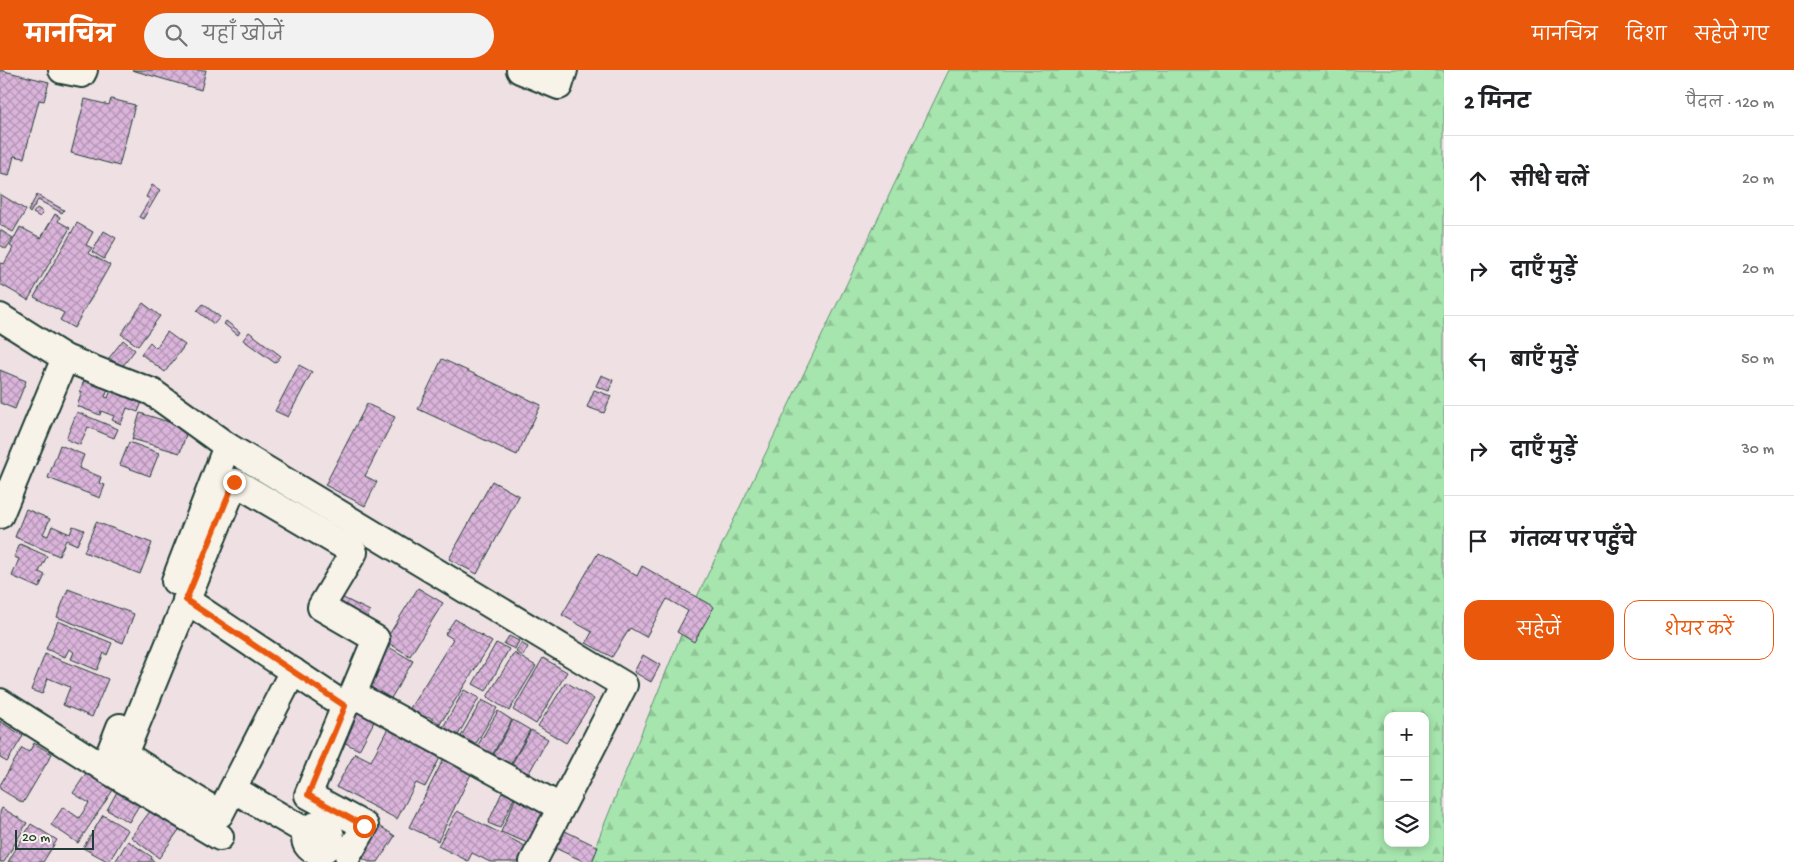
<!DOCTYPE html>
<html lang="hi">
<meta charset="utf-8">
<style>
body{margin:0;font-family:"Gochi Hand","Playpen Sans Deva",sans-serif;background:#f2f2f2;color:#202124}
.controls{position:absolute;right:15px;bottom:15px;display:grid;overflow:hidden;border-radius:10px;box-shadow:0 2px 8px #0003}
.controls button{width:45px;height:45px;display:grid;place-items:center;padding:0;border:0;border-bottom:1px solid #e0e0e0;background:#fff;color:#202124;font:25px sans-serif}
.scale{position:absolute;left:15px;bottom:12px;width:79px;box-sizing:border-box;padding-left:5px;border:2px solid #1f3d34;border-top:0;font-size:14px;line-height:18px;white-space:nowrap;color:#1f3d34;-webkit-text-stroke:4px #f7f3e8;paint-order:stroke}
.stop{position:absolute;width:15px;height:15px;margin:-11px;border:4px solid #ea580c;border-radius:50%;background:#fff}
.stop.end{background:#ea580c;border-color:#fff;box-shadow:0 1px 5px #0008}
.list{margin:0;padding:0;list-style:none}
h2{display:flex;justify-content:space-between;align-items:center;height:65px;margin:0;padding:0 20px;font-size:21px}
h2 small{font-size:16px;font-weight:400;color:#757577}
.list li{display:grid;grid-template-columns:32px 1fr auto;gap:15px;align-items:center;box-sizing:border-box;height:90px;padding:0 20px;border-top:1px solid #e0e0e0}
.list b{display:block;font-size:19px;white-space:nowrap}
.list em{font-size:16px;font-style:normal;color:#757577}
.actions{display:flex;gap:10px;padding:15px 20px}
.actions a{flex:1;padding:11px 0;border:1px solid #ea580c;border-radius:15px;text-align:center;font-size:18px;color:#ea580c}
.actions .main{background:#ea580c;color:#fff}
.icon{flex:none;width:28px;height:28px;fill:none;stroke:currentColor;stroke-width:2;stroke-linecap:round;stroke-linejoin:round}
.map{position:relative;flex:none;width:1444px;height:792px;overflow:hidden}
header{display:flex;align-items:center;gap:30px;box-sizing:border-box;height:70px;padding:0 25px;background:#ea580c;color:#fff}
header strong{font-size:24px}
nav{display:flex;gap:28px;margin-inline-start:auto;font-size:18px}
.search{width:350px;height:45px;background:#f2f2f2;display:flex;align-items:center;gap:12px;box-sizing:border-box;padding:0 18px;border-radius:28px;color:#757577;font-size:19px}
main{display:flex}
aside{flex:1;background:#fff}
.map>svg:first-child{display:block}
</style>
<header>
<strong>मानचित्र</strong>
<div class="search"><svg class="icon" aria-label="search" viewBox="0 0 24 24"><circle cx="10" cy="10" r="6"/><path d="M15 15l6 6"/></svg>यहाँ खोजें</div>
<nav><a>मानचित्र</a><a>दिशा</a><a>सहेजे गए</a></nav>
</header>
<main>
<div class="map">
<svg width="1444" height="792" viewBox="0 0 1444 792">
<defs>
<pattern id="forest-firs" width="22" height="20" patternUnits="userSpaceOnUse" patternTransform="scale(1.25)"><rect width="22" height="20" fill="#a6e5ad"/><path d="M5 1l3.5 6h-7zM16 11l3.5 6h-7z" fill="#8ec595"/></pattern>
<pattern id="building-cross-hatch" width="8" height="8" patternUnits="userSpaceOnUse" patternTransform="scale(1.25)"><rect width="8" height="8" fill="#dbb4db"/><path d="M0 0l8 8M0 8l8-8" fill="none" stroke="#b194b2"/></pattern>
</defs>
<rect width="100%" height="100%" fill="#efe0e4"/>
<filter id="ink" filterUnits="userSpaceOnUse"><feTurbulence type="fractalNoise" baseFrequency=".02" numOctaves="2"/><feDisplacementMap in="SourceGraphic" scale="10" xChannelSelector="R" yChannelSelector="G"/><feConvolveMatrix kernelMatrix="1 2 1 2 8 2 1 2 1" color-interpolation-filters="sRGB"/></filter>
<g filter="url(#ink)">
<path fill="url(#forest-firs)" stroke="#629170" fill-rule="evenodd" d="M949 0H1444V792H589L694 533ZM1388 646H1425V773H1388Z"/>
<g fill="url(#building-cross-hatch)" stroke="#1f3d34">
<polygon points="0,0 49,12 44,31 39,30 24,88 14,86 9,106 0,104"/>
<polygon points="132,0 206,0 201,20"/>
<polygon points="85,29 109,35 111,29 135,35 119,96 71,83"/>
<polygon points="152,115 160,120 143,149 139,147 150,129 146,127"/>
<polygon points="0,124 26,140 13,162 0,155"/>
<polygon points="37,125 64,140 62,143 38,130 30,143 28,141"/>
<polygon points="37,138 43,142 40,147 33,143"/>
<polygon points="55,144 60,147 58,151 70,158 28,230 0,214 0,193 4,194 13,178 10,176 20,157 41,168"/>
<polygon points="77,153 93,162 86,175 92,178 88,183 110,195 74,258 60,250 64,243 34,227"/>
<polygon points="0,160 13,168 6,179 0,175"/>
<polygon points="104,161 116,168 104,189 92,182"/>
<polygon points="143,233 160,246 138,276 121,264"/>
<polygon points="203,234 220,247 214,254 197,241"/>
<polygon points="226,251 240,262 238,265 224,254"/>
<polygon points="167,262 185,275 165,302 141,284 150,272 156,278"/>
<polygon points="249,262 281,286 275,293 243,270"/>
<polygon points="123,270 135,280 122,297 109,288"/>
<polygon points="442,289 541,335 517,385 418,339"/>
<polygon points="299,295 312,302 288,347 275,341"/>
<polygon points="0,300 26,311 15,339 0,333"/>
<polygon points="87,302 111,312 105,327 108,328 114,312 145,324 138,342 127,338 121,354 112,350 114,346 101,341 100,345 77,336 82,322 80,321"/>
<polygon points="601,305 613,310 609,321 596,316"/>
<polygon points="594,320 611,326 604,343 587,337"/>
<polygon points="367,334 395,347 365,406 377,412 365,436 325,415"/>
<polygon points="77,342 118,359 114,368 88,357 80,375 66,369"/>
<polygon points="140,343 188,358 180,383 132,369"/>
<polygon points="129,372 159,383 150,406 120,395"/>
<polygon points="60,375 84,385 79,398 101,407 99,413 105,415 100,428 48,408"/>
<polygon points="492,411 519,426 477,504 449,489"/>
<polygon points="26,439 50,449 43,464 48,466 52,456 70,464 73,456 84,460 77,475 66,470 59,486 15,467"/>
<polygon points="96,452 152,473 140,504 84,482"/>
<polygon points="20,474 47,486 39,502 45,505 39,518 12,506 19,489 14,487"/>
<polygon points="598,483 637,506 642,496 714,537 694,572 677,562 688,541 667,529 646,567 630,558 612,587 586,573 592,562 562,545"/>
<polygon points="418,518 443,533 410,586 385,571"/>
<polygon points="68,519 134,544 123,573 57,547"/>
<polygon points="337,525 370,541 365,553 331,536"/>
<polygon points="455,549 492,572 440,654 428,646 423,653 407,643 453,569 445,564"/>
<polygon points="58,551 112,573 107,585 104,583 97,600 71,589 74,582 69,579 65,587 46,579"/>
<polygon points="509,566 519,571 515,579 504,574"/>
<polygon points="496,573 509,579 486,621 473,614"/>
<polygon points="521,573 528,577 523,586 516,582"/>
<polygon points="387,576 413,591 390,630 365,615"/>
<polygon points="514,583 536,596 509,641 487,627"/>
<polygon points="45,584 108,609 92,647 63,635 70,617 48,608 42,624 31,620"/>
<polygon points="643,585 660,595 651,612 634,602"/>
<polygon points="543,588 567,602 536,654 513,640"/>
<polygon points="566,612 594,629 566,673 538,656"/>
<polygon points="464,620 479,628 457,667 442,659"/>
<polygon points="482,630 497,638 474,677 460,668"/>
<polygon points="353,636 376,648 359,680 336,668"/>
<polygon points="498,641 512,650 490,689 475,680"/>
<polygon points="513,650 530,660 508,699 491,689"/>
<polygon points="0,651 23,666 7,692 0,688"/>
<polygon points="389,656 442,684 425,717 416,713 397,749 336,717 355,683 371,691"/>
<polygon points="531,660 548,669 526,708 509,699"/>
<polygon points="34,673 52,684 23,733 0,719 0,715 22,678 29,682"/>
<polygon points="445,686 473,700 438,771 409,757"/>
<polygon points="87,702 113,720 78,773 51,755 63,737 79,748 89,733 73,723"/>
<polygon points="504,718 516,724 500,758 488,753"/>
<polygon points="118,720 141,732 129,752 107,740"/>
<polygon points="516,727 545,740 530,774 501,762"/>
<polygon points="2,738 27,753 4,792 0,792 0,742"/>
<polygon points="151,740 179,760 159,788 131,767"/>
<polygon points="457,741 529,778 522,792 490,792 472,783 468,791 438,776"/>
<polygon points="103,745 128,760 109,792 83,778"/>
<polygon points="31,754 57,770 43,792 8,792"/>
<polygon points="378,755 395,766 378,792 369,792 359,786"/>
<polygon points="561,759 598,777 592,792 585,792 553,777"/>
<polygon points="128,771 152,787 151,789 155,792 115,792"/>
</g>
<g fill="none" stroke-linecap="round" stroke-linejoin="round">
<defs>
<g id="minor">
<polyline points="62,0 82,4 84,0"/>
<polyline points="520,0 559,16 564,0"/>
<polyline points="0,247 65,288 152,322 227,376 624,615 533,792"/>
<polyline points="0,445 65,288"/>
<polyline points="175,511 227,376"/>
<polyline points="186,530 345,636 308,725 365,756 348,785"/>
<polyline points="293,601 220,744 124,684 235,412 354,482 321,537 376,569 353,624 345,636"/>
<polyline points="353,624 560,737"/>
<polyline points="0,632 104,698 220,767"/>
<polyline points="104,698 120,657"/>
<polyline points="233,719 307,762"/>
<circle cx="318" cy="768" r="13"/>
</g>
</defs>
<use href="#minor" stroke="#1f3d34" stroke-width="30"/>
<use href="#minor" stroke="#f7f3e8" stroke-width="26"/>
</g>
</g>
<g fill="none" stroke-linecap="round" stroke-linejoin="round" filter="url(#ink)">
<polyline stroke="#ea580c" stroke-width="6" points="234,412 186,530 345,636 308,725 364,756"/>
</g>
</svg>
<div class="controls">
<button>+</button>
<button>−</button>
<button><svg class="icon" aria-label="layers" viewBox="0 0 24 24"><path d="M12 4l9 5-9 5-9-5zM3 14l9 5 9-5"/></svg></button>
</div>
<div class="scale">20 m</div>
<div class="stop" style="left:364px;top:756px"></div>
<div class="stop end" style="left:234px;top:412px"></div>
</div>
<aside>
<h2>2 मिनट<small>पैदल · 120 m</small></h2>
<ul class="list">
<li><svg class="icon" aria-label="ahead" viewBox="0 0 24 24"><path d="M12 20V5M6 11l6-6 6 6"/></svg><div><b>सीधे चलें</b></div><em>20 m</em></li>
<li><svg class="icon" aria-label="right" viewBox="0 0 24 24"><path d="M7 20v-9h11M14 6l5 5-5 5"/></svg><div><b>दाएँ मुड़ें</b></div><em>20 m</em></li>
<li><svg class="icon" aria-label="left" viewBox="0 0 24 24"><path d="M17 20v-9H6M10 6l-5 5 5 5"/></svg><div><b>बाएँ मुड़ें</b></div><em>50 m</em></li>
<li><svg class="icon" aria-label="right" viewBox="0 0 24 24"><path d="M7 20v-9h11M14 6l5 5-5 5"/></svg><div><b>दाएँ मुड़ें</b></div><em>30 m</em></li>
<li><svg class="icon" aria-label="arrive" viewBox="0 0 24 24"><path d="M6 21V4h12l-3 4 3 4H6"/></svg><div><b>गंतव्य पर पहुँचे</b></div></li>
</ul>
<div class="actions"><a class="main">सहेजें</a><a>शेयर करें</a></div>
</aside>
</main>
